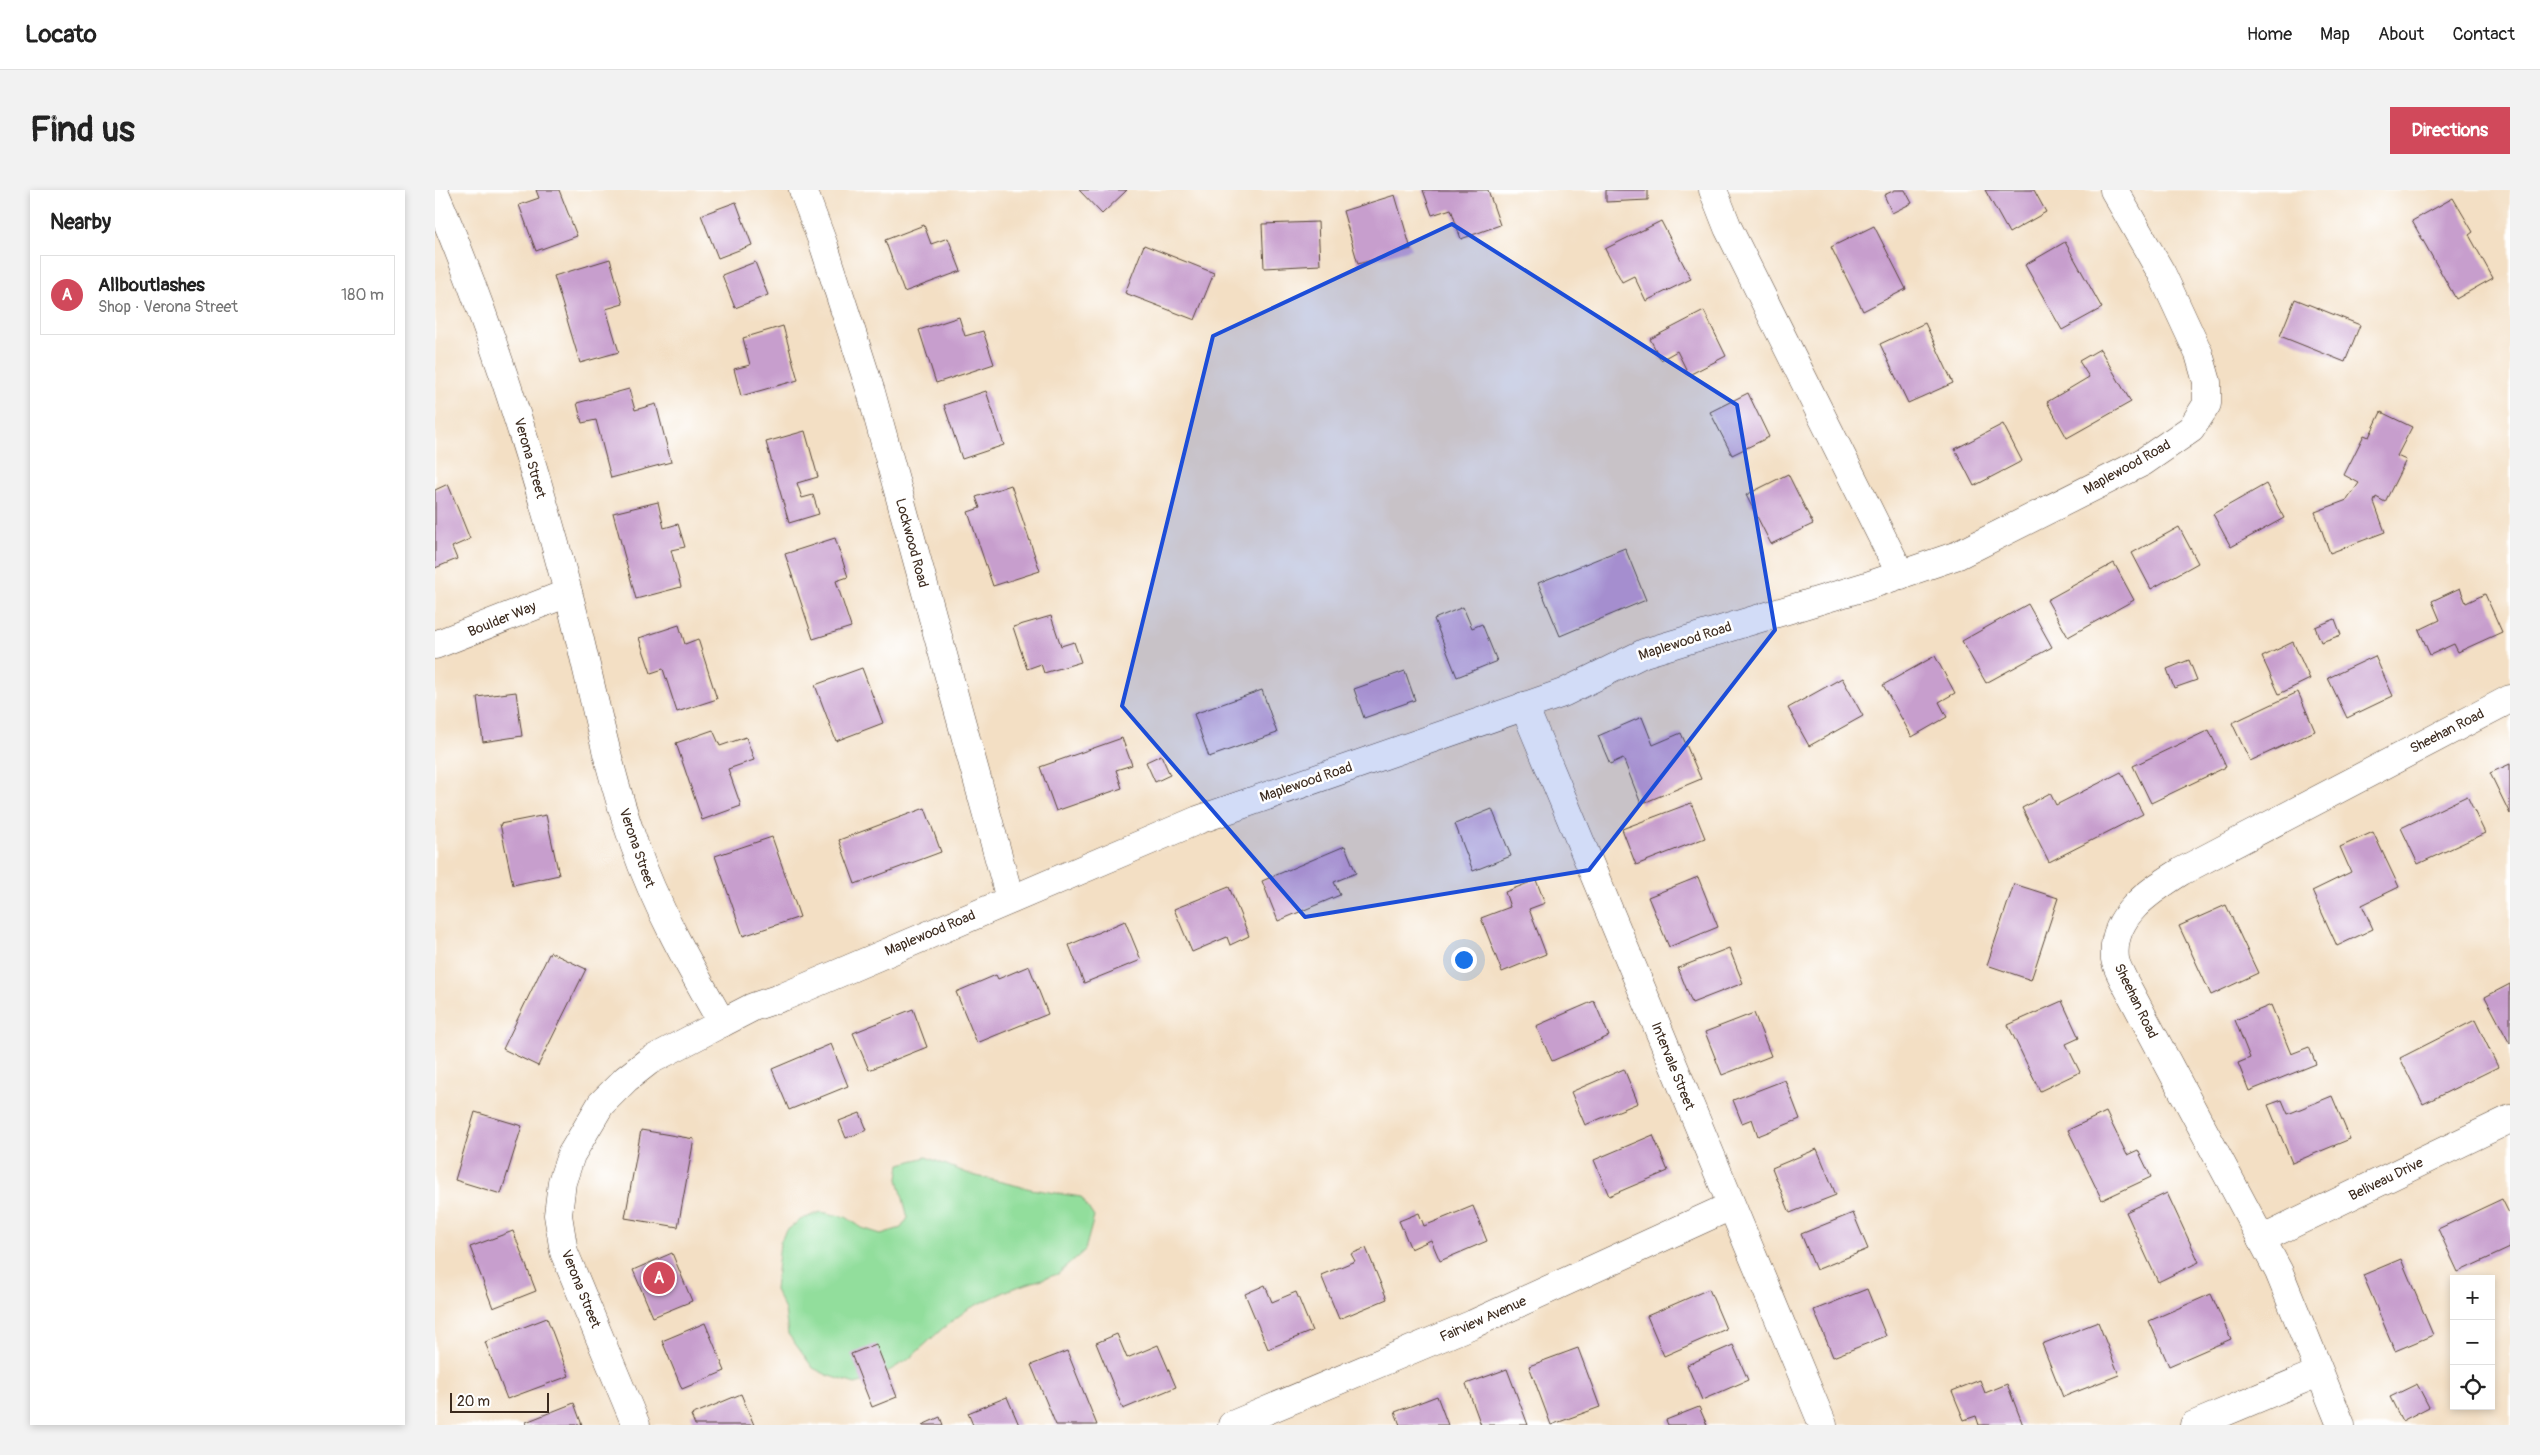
<!DOCTYPE html>
<meta charset="utf-8">
<style>
body{margin:0;font-family:Pangolin,sans-serif;background:#f2f2f2;color:#222}
.controls{position:absolute;right:15px;bottom:15px;display:grid;overflow:hidden;border-radius:0px;box-shadow:0 2px 8px #0003}
.controls button{width:45px;height:45px;display:grid;place-items:center;padding:0;border:0;border-bottom:1px solid #e0e0e0;background:#fff;color:#222;font:25px sans-serif}
.scale{position:absolute;left:15px;bottom:12px;width:99px;box-sizing:border-box;padding-left:5px;border:2px solid #3b2a1e;border-top:0;font-size:14px;line-height:18px;white-space:nowrap;color:#3b2a1e;-webkit-text-stroke:4px #fff;paint-order:stroke}
.you{position:absolute;left:1028px;top:769px;width:18px;height:18px;margin:-12px;border:4px solid #fff;border-radius:50%;background:#1a73e8;box-shadow:0 0 0 8px #1a73e833}
.badge{display:grid;place-items:center;width:32px;height:32px;border-radius:50%;background:#d1495b;color:#fff;font-size:16px;font-weight:700}
.pin{position:absolute;translate:-50% -50%;border:2px solid #fff;box-shadow:0 1px 5px #0006}
.list{margin:0;padding:0;list-style:none}
h2{display:flex;justify-content:space-between;align-items:center;height:65px;margin:0;padding:0 20px;font-size:21px}
h2 small{font-size:16px;font-weight:400;color:#767676}
.list li{display:grid;grid-template-columns:32px 1fr auto;gap:15px;align-items:center;box-sizing:border-box;height:80px;margin:0 10px 10px;padding:0 10px;border:1px solid #e0e0e0;border-radius:0px}
.list b{display:block;font-size:19px;white-space:nowrap}
.list p{margin:0;font-size:16px;white-space:nowrap;color:#767676}
.list em{font-size:16px;font-style:normal;color:#767676}
.icon{flex:none;width:28px;height:28px;fill:none;stroke:currentColor;stroke-width:2;stroke-linecap:round;stroke-linejoin:round}
.map{position:relative;flex:none;width:2075px;height:1235px;overflow:hidden;border-radius:0px}
header{display:flex;align-items:center;gap:30px;box-sizing:border-box;height:70px;padding:0 25px;background:#fff;border-bottom:1px solid #e0e0e0}
header strong{font-size:24px}
nav{display:flex;gap:28px;margin-inline-start:auto;font-size:18px}
.intro{display:flex;align-items:center;justify-content:space-between;box-sizing:border-box;height:120px;padding:0 30px}
h1{margin:0;font-size:35px}
.button{padding:12px 22px;border-radius:0px;background:#d1495b;color:#fff;font-size:18px;font-weight:700}
main{display:flex;gap:30px;padding:0 30px}
aside{flex:1;background:#fff;border-radius:0px;box-shadow:0 2px 8px #0003}
.map>svg:first-child{display:block}
</style>
<header>
<strong>Locato</strong>
<nav><a>Home</a><a>Map</a><a>About</a><a>Contact</a></nav>
</header>
<div class="intro"><h1>Find us</h1><a class="button">Directions</a></div>
<main>
<aside>
<h2>Nearby<small></small></h2>
<ul class="list">
<li><span class="badge">A</span><div><b>Allboutlashes</b><p>Shop · Verona Street</p></div><em>180 m</em></li>
</ul>
</aside>
<div class="map">
<svg width="2075" height="1235" viewBox="0 0 2075 1235">
<rect width="100%" height="100%" fill="#fff"/>
<filter id="ink" filterUnits="userSpaceOnUse"><feTurbulence type="fractalNoise" baseFrequency=".02" numOctaves="2"/><feDisplacementMap in="SourceGraphic" scale="10" xChannelSelector="R" yChannelSelector="G"/><feConvolveMatrix kernelMatrix="1 2 1 2 8 2 1 2 1" color-interpolation-filters="sRGB"/></filter>
<filter id="wash" filterUnits="userSpaceOnUse"><feTurbulence type="fractalNoise" baseFrequency=".0096" numOctaves="4" result="noise"/><feDisplacementMap in="SourceGraphic" scale="20" xChannelSelector="R" yChannelSelector="G"/><feGaussianBlur stdDeviation="1.12" result="paint"/><feColorMatrix in="noise" values="0 0 0 0 0 0 0 0 0 0 0 0 0 0 0 0 0 1.4 0 .05"/><feComposite in="paint" operator="in"/></filter>
<g filter="url(#wash)">
<rect width="100%" height="100%" fill="#f3dfc4"/>
<polygon fill="#92de9c" stroke="#66845d" points="491,967 537,985 596,999 646,1007 659,1027 650,1060 623,1084 576,1099 533,1119 508,1138 474,1169 442,1188 420,1194 392,1185 378,1178 353,1144 350,1120 340,1100 345,1053 350,1042 365,1030 386,1022 411,1027 427,1038 446,1044 466,1038 473,1028 463,989 465,974"/>
<g id="blocks">
<g fill="#c79ecd">
<polygon points="101,0 124,0 142,46 101,61 84,15 104,8"/>
<polygon points="644,0 692,0 667,24"/>
<polygon points="988,0 1053,0 1065,35 1026,49 1016,19 997,25"/>
<polygon points="1171,0 1213,0 1213,10 1171,12"/>
<polygon points="1460,0 1470,0 1477,13 1457,23 1449,5"/>
<polygon points="1550,0 1599,0 1611,22 1574,43"/>
<polygon points="960,5 976,59 923,74 908,21"/>
<polygon points="2018,8 2038,42 2034,45 2058,88 2021,109 1977,31"/>
<polygon points="301,12 317,55 283,68 266,25"/>
<polygon points="1226,31 1256,89 1211,111 1199,86 1187,92 1170,59"/>
<polygon points="883,32 885,75 829,78 827,34"/>
<polygon points="489,35 496,54 513,48 526,81 469,102 450,50"/>
<polygon points="1439,36 1471,99 1428,121 1396,57"/>
<polygon points="1630,52 1667,118 1627,140 1590,75"/>
<polygon points="709,55 779,83 760,130 690,103"/>
<polygon points="175,69 188,114 171,119 184,162 145,173 119,86"/>
<polygon points="320,72 333,105 300,118 287,85"/>
<polygon points="1860,109 1925,135 1910,172 1845,146"/>
<polygon points="1269,121 1291,166 1254,185 1242,161 1226,170 1215,149"/>
<polygon points="524,127 530,146 548,141 559,174 501,193 484,140"/>
<polygon points="1490,133 1518,193 1473,213 1445,154"/>
<polygon points="348,136 363,190 306,206 299,179 315,175 308,148"/>
<polygon points="1665,159 1696,212 1632,248 1612,212 1654,187 1644,171"/>
<polygon points="194,199 200,220 221,214 236,272 176,288 161,230 147,233 142,213"/>
<polygon points="551,201 569,255 527,269 509,215"/>
<polygon points="1313,203 1334,247 1297,265 1275,222"/>
<polygon points="1946,222 1977,237 1962,266 1971,270 1950,312 1941,307 1939,312 1950,342 1895,363 1880,322 1912,310 1924,293 1909,285 1929,245 1934,247"/>
<polygon points="1568,234 1587,271 1539,296 1520,259"/>
<polygon points="370,241 383,287 362,293 367,308 378,305 384,324 354,333 331,252"/>
<polygon points="1353,284 1378,334 1336,354 1311,305"/>
<polygon points="13,294 35,349 17,357 22,369 0,378 0,300"/>
<polygon points="1831,294 1849,328 1796,357 1778,324"/>
<polygon points="576,295 605,381 558,396 533,322 545,318 541,307"/>
<polygon points="223,312 229,338 243,334 250,357 236,360 246,397 201,409 178,323"/>
<polygon points="1744,337 1763,373 1716,399 1697,363"/>
<polygon points="400,348 413,387 401,391 416,437 378,449 350,364"/>
<polygon points="1190,358 1211,410 1125,446 1103,393"/>
<polygon points="1679,373 1699,410 1633,447 1612,410"/>
<polygon points="2025,398 2031,413 2050,404 2067,442 2023,462 2019,454 1995,465 1984,440 2005,430 1997,411"/>
<polygon points="1593,414 1617,457 1551,493 1527,451"/>
<polygon points="1028,417 1037,438 1047,434 1062,471 1022,487 999,429"/>
<polygon points="616,426 626,456 639,452 646,472 609,483 606,474 592,479 578,437"/>
<polygon points="1900,429 1906,445 1886,452 1880,437"/>
<polygon points="244,435 250,454 263,449 282,509 242,522 228,479 216,483 204,448"/>
<polygon points="1858,452 1875,489 1844,504 1827,467"/>
<polygon points="1500,466 1520,503 1504,512 1512,527 1477,547 1448,495"/>
<polygon points="1940,466 1958,506 1912,528 1893,488"/>
<polygon points="1754,470 1762,490 1739,498 1732,479"/>
<polygon points="427,478 448,533 401,551 380,495"/>
<polygon points="970,481 980,510 929,528 919,499"/>
<polygon points="1407,488 1428,526 1374,556 1353,518"/>
<polygon points="827,500 842,543 774,567 759,524"/>
<polygon points="81,502 87,546 48,552 42,507"/>
<polygon points="1863,502 1880,541 1815,571 1797,533"/>
<polygon points="1207,527 1218,555 1246,543 1266,589 1206,614 1188,568 1175,574 1163,546"/>
<polygon points="278,540 285,556 311,547 319,570 293,579 306,616 267,630 241,553"/>
<polygon points="1774,540 1791,577 1716,613 1698,576"/>
<polygon points="687,548 697,575 681,580 687,598 621,621 605,577"/>
<polygon points="726,565 735,585 720,592 711,572"/>
<polygon points="2075,574 2075,624 2055,583"/>
<polygon points="1686,582 1708,624 1614,672 1587,618 1615,603 1621,615"/>
<polygon points="2032,606 2050,643 1983,674 1966,638"/>
<polygon points="1256,613 1270,648 1201,675 1187,639"/>
<polygon points="490,618 506,662 420,694 404,650"/>
<polygon points="1057,619 1076,666 1038,681 1020,634"/>
<polygon points="111,625 124,685 78,695 65,634"/>
<polygon points="1938,642 1964,697 1927,715 1938,739 1902,756 1877,701 1916,682 1905,657"/>
<polygon points="337,647 365,727 308,746 280,666"/>
<polygon points="910,656 921,683 899,692 905,705 843,731 827,691"/>
<polygon points="1263,687 1283,737 1234,757 1213,707"/>
<polygon points="1101,690 1110,713 1094,719 1111,764 1067,782 1046,728 1075,717 1070,702"/>
<polygon points="1579,694 1623,708 1596,790 1552,775"/>
<polygon points="794,697 814,746 795,755 792,747 757,762 739,719"/>
<polygon points="1791,715 1823,783 1776,805 1744,736"/>
<polygon points="690,731 706,770 649,793 634,755"/>
<polygon points="1294,758 1308,793 1257,813 1243,778"/>
<polygon points="115,762 151,779 103,876 68,859"/>
<polygon points="594,776 613,824 542,853 521,802 561,785 563,789"/>
<polygon points="2075,794 2075,854 2050,807"/>
<polygon points="1159,811 1174,846 1117,871 1101,836"/>
<polygon points="1627,811 1644,848 1631,854 1645,882 1605,901 1573,835"/>
<polygon points="1836,815 1856,864 1874,857 1881,874 1814,901 1803,873 1815,868 1800,830"/>
<polygon points="478,819 492,857 434,880 418,843"/>
<polygon points="1319,823 1336,866 1287,885 1270,842"/>
<polygon points="2040,830 2063,877 1988,914 1965,868"/>
<polygon points="396,854 413,896 354,920 337,879"/>
<polygon points="1189,879 1203,913 1150,935 1136,902"/>
<polygon points="1350,890 1365,929 1323,946 1317,929 1307,933 1298,910"/>
<polygon points="1897,906 1915,949 1857,973 1833,915 1847,910 1853,924"/>
<polygon points="40,922 87,936 66,1004 20,990"/>
<polygon points="1671,922 1692,965 1703,960 1716,987 1667,1010 1633,940"/>
<polygon points="425,923 432,940 411,948 404,931"/>
<polygon points="206,940 259,949 243,1037 190,1028"/>
<polygon points="1218,945 1233,981 1174,1006 1159,970"/>
<polygon points="1382,959 1401,1005 1355,1023 1337,978"/>
<polygon points="1732,1003 1764,1072 1723,1092 1691,1022"/>
<polygon points="2067,1009 2075,1025 2075,1058 2023,1082 2003,1039"/>
<polygon points="1038,1016 1052,1051 1005,1071 996,1050 976,1059 964,1031 984,1023 989,1036"/>
<polygon points="1418,1023 1433,1059 1381,1080 1366,1044"/>
<polygon points="78,1041 101,1101 58,1118 35,1057"/>
<polygon points="931,1058 952,1109 904,1129 886,1085 920,1071 916,1064"/>
<polygon points="237,1063 257,1111 218,1127 198,1080"/>
<polygon points="1966,1069 1998,1145 1960,1161 1928,1085"/>
<polygon points="830,1095 837,1112 861,1102 877,1141 833,1159 810,1104"/>
<polygon points="1274,1099 1291,1139 1229,1166 1212,1126"/>
<polygon points="1432,1099 1451,1146 1398,1167 1379,1120"/>
<polygon points="1776,1104 1796,1149 1734,1176 1714,1131"/>
<polygon points="112,1128 134,1186 72,1209 50,1152"/>
<polygon points="1663,1132 1684,1185 1628,1207 1607,1154"/>
<polygon points="270,1133 290,1181 247,1199 227,1151"/>
<polygon points="682,1144 692,1168 723,1155 741,1197 688,1219 661,1153"/>
<polygon points="441,1154 462,1207 437,1217 416,1164"/>
<polygon points="1298,1155 1313,1190 1267,1210 1252,1175"/>
<polygon points="1143,1158 1165,1217 1116,1235 1094,1176"/>
<polygon points="632,1161 662,1235 621,1235 596,1175"/>
<polygon points="1072,1179 1093,1235 1046,1235 1031,1194"/>
<polygon points="1545,1190 1550,1203 1572,1194 1588,1235 1544,1235 1541,1226 1529,1230 1517,1201"/>
<polygon points="1982,1194 1994,1217 1967,1231 1955,1207"/>
<polygon points="306,1204 319,1235 260,1235 256,1225"/>
<polygon points="1002,1206 1013,1235 965,1235 960,1222"/>
<polygon points="572,1207 584,1235 538,1235 533,1223"/>
<polygon points="139,1213 147,1235 92,1235 91,1232"/>
<polygon points="1264,1217 1272,1235 1233,1235 1231,1230"/>
<polygon points="505,1227 508,1235 487,1235"/>
</g>
</g>
</g>
<g filter="url(#ink)">
<use href="#blocks" fill-opacity="0" stroke="#574537" stroke-width="1"/>
<g fill="none" stroke-linecap="round" stroke-linejoin="round">
<defs>
<g id="street">
<polyline points="368,0 389,56 436,202 575,709"/>
<polyline points="1278,0 1293,38 1466,385"/>
<path d="M0 3C55 132 97 266 133 402 155 485 170 572 199 654 221 717 254 775 287 833L214 871 191 889 166 914 136 965 127 992 123 1025 129 1062 201 1235"/>
<polyline points="0,455 133,403"/>
<polyline points="1089,516 1388,1235"/>
<polyline points="287,833 318,817 348,807 763,630 1128,503 1209,463 1432,396 1523,365 1708,272 1756,239 1772,214 1772,192 1764,164 1727,84 1679,0"/>
<polyline points="1826,1049 2075,929"/>
<polyline points="797,1235 1038,1134 1296,1016"/>
<polyline points="1759,1235 1883,1183"/>
<path d="M1906 1235 1844 1082 1689 791C1686 784 1681 776 1680 769 1675 726 1715 701 1747 681L2075 509"/>
</g>
</defs>
<use href="#street" stroke="#574537" stroke-width="29"/>
<use href="#street" stroke="#fff" stroke-width="28"/>
</g>
</g>
<path fill="#1d4ed8" fill-opacity="0.2" stroke="#1d4ed8" stroke-width="4" stroke-linejoin="round" d="M1017 34 1302 215 1340 440 1154 680 870 727 687 516 778 146Z"/>
<g text-anchor="middle" dominant-baseline="central" stroke-width="5" stroke-linejoin="round" paint-order="stroke">
<g font-size="14" fill="#3b2a1e" stroke="#fff">
<text transform="translate(95 268) rotate(74)">Verona Street</text>
<text transform="translate(1692 277) rotate(-29)">Maplewood Road</text>
<text transform="translate(477 353) rotate(75)">Lockwood Road</text>
<text transform="translate(67 429) rotate(-22)">Boulder Way</text>
<text transform="translate(1250 451) rotate(-18)">Maplewood Road</text>
<text transform="translate(2012 541) rotate(-27)">Sheehan Road</text>
<text transform="translate(871 592) rotate(-19)">Maplewood Road</text>
<text transform="translate(202 658) rotate(71)">Verona Street</text>
<text transform="translate(495 743) rotate(-23)">Maplewood Road</text>
<text transform="translate(1701 811) rotate(64)">Sheehan Road</text>
<text transform="translate(1238 876) rotate(68)">Intervale Street</text>
<text transform="translate(1951 989) rotate(-26)">Beliveau Drive</text>
<text transform="translate(146 1099) rotate(68)">Verona Street</text>
<text transform="translate(1048 1129) rotate(-24)">Fairview Avenue</text>
</g>
</g>
</svg>
<div class="controls">
<button>+</button>
<button>−</button>
<button><svg class="icon" aria-label="locate" viewBox="0 0 24 24"><circle cx="12" cy="12" r="6"/><path d="M12 2v4M12 18v4M2 12h4M18 12h4"/></svg></button>
</div>
<div class="scale">20 m</div>
<div class="you"></div>
<div class="pin badge" style="left:224px;top:1088px">A</div>
</div>
</main>
